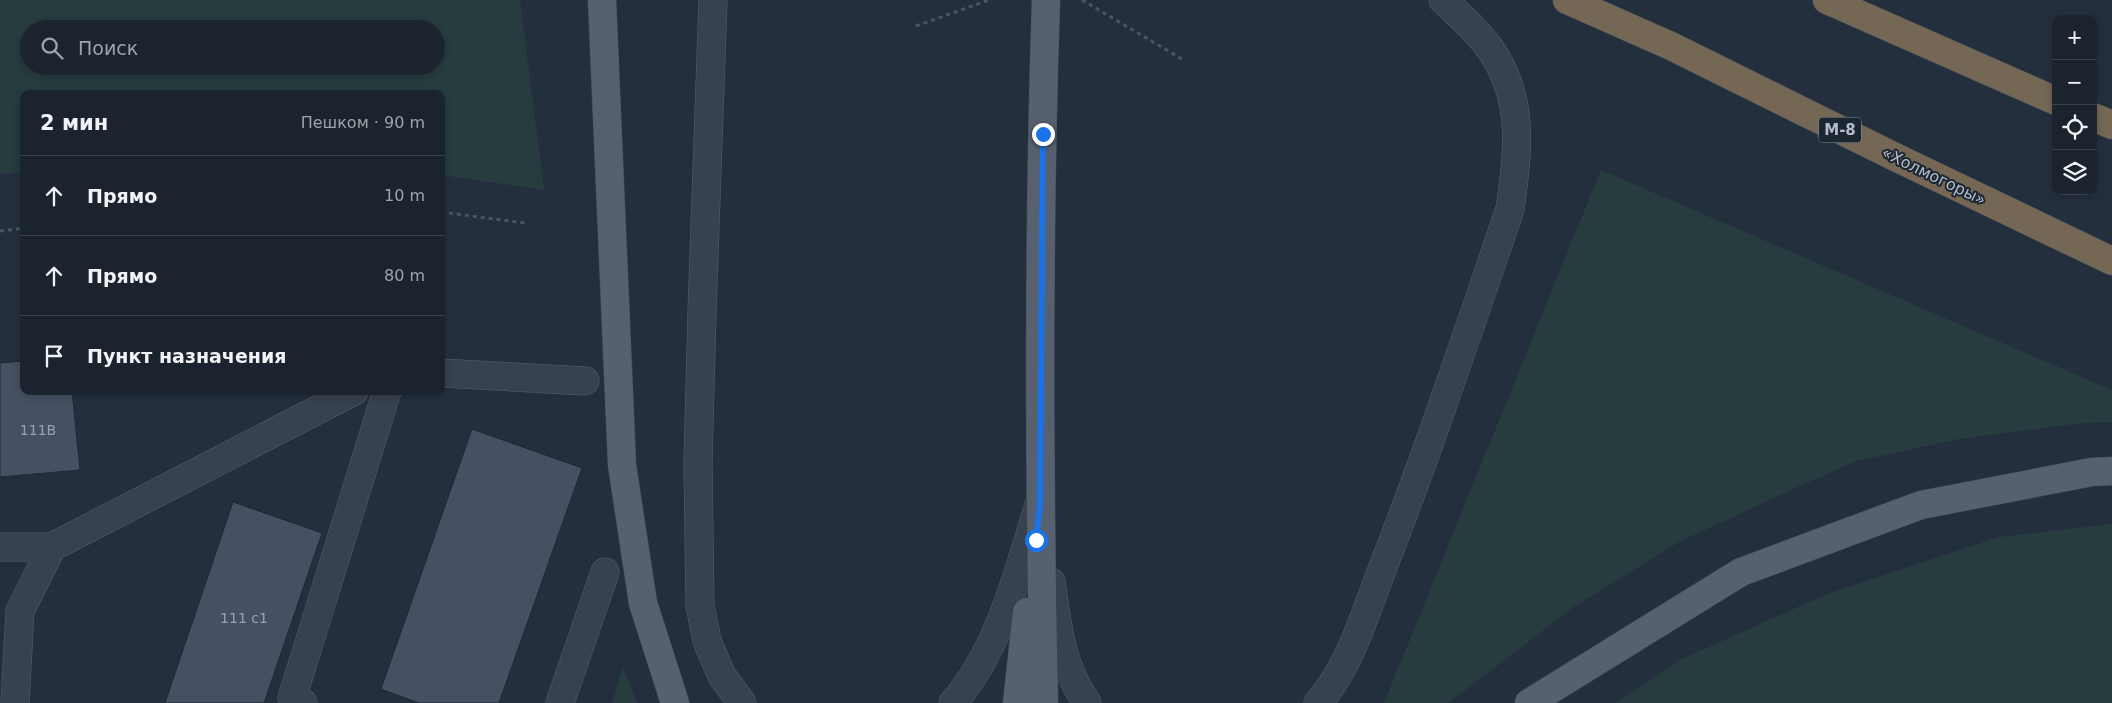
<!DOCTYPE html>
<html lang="ru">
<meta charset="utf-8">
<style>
body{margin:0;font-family:"DejaVu Sans",sans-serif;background:#242b36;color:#f1f3f6}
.controls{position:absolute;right:15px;top:15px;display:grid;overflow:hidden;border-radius:10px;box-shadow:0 2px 8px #0003}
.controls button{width:45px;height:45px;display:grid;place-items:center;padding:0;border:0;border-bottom:1px solid #39404a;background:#1b232e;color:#f1f3f6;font:25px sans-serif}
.stop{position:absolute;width:15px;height:15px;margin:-11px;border:4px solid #1a73e8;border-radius:50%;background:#fff}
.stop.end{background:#1a73e8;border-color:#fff;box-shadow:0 1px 5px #0008}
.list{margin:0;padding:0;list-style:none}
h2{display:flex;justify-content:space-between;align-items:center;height:65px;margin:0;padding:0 20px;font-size:21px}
h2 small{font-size:16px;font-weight:400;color:#a0a4aa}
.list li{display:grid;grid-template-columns:32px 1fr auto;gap:15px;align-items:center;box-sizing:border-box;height:80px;padding:0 20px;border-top:1px solid #39404a}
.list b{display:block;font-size:19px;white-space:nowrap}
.list em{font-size:16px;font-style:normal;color:#a0a4aa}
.icon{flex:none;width:28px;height:28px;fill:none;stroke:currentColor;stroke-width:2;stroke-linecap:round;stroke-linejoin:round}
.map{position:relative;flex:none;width:2112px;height:703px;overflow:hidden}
.search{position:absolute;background:#1b232e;box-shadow:0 2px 8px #0003;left:20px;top:20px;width:425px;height:55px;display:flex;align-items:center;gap:12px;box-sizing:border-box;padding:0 18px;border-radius:28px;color:#a0a4aa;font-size:19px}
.panel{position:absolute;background:#1b232e;box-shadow:0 2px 8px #0003;left:20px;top:90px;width:425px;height:305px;border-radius:10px}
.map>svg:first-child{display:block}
</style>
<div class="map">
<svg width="2112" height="703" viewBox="0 0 2112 703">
<rect width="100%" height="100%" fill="#242f3e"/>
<g fill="#263c3f" fill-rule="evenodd">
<path d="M0 0H520L544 190 441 175V94H24V172L0 174ZM29 29H436V66H29Z"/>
<polygon points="1601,170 2112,390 2112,422 2082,423 1959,439 1857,461 1802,485 1679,542 1574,607 1448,703 1384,703"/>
<polygon points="2112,524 2112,703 1616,703 1682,659 1827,594 1999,537"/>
<polygon points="623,667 637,703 612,703"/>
</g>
<g fill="#455162" stroke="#1f2835">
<polygon points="24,361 24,391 72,391 80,470 0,477 0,363"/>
<polygon points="472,429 582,468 499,703 419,703 381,689"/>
<polygon points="233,502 322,533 264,703 165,703"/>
</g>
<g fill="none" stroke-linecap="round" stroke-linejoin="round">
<defs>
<g id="minor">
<polyline points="713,0 702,312 698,463 700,605 707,641 722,676 742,703"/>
<polyline points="441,373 585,381"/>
<polyline points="0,547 52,547 354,391"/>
<path d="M1051 582C1058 627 1060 664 1087 703"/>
<polyline points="15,703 20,611 52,547"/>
<polyline points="303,703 292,698 387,391"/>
<polyline points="560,703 605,572"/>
<path d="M953 703C1001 647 1017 574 1039 505"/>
<path d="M1318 703C1351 665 1365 613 1383 567 1429 449 1469 329 1510 209 1518 152 1525 100 1491 50 1478 31 1459 15 1443 0"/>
</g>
<g id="major">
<polyline points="602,0 622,465 643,603 675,703"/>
<polyline points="1017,703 1027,612"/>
<path d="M1044 703C1039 469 1038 234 1046 0"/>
<polyline points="1529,703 1741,572 1921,505 2092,472 2112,471"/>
</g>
<g id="highway">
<polyline points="1567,0 1671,46 1893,156 2112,261"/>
<polyline points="1827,0 2056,101"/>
<polyline points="2093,117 2112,125"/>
</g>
</defs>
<use href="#minor" stroke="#565f6c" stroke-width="29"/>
<use href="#major" stroke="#414a57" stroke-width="29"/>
<use href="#highway" stroke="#434c59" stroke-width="29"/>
<g stroke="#44595c" stroke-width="3" stroke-dasharray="4 4" stroke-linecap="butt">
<polyline points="1082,0 1182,59"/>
<polyline points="916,26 989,0"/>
<polyline points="441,212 525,223"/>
<polyline points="0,231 24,228"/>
</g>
<use href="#minor" stroke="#38414e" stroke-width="28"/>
<use href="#major" stroke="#56606e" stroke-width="28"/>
<use href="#highway" stroke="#746855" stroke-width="28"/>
</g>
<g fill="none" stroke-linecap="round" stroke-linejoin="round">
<polyline stroke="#1a73e8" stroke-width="6" points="1036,540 1040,504 1043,134"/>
</g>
<g text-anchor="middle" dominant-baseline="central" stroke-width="4" stroke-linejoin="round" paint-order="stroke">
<g font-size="14" fill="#98a1af">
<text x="38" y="430">111В</text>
<text x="244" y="618">111 с1</text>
</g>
<rect fill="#1d2633" stroke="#878f9c" stroke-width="1" x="1819" y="117.5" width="42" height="25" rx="4"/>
<g font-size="15" font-weight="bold" fill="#b4bcc9">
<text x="1840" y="130">М-8</text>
</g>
<g font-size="16" fill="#b4bcc9" stroke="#1d2633">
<text transform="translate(1934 176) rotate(26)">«Холмогоры»</text>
</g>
</g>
</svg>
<div class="controls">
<button>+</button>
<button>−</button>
<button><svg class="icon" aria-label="locate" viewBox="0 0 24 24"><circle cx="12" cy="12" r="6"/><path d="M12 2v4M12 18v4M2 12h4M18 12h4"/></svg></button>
<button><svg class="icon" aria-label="layers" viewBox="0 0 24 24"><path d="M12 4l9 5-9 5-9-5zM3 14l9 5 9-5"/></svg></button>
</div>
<div class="stop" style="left:1036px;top:540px"></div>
<div class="stop end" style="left:1043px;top:134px"></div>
<div class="search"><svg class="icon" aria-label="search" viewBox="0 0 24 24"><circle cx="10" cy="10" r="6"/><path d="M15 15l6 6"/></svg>Поиск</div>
<section class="panel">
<h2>2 мин<small>Пешком · 90 m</small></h2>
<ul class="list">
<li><svg class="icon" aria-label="ahead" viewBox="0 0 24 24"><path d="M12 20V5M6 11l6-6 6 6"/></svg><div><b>Прямо</b></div><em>10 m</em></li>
<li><svg class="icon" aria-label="ahead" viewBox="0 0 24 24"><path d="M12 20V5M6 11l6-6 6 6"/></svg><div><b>Прямо</b></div><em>80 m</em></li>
<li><svg class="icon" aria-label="arrive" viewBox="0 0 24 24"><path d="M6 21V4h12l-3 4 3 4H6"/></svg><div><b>Пункт назначения</b></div></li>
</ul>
</section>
</div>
